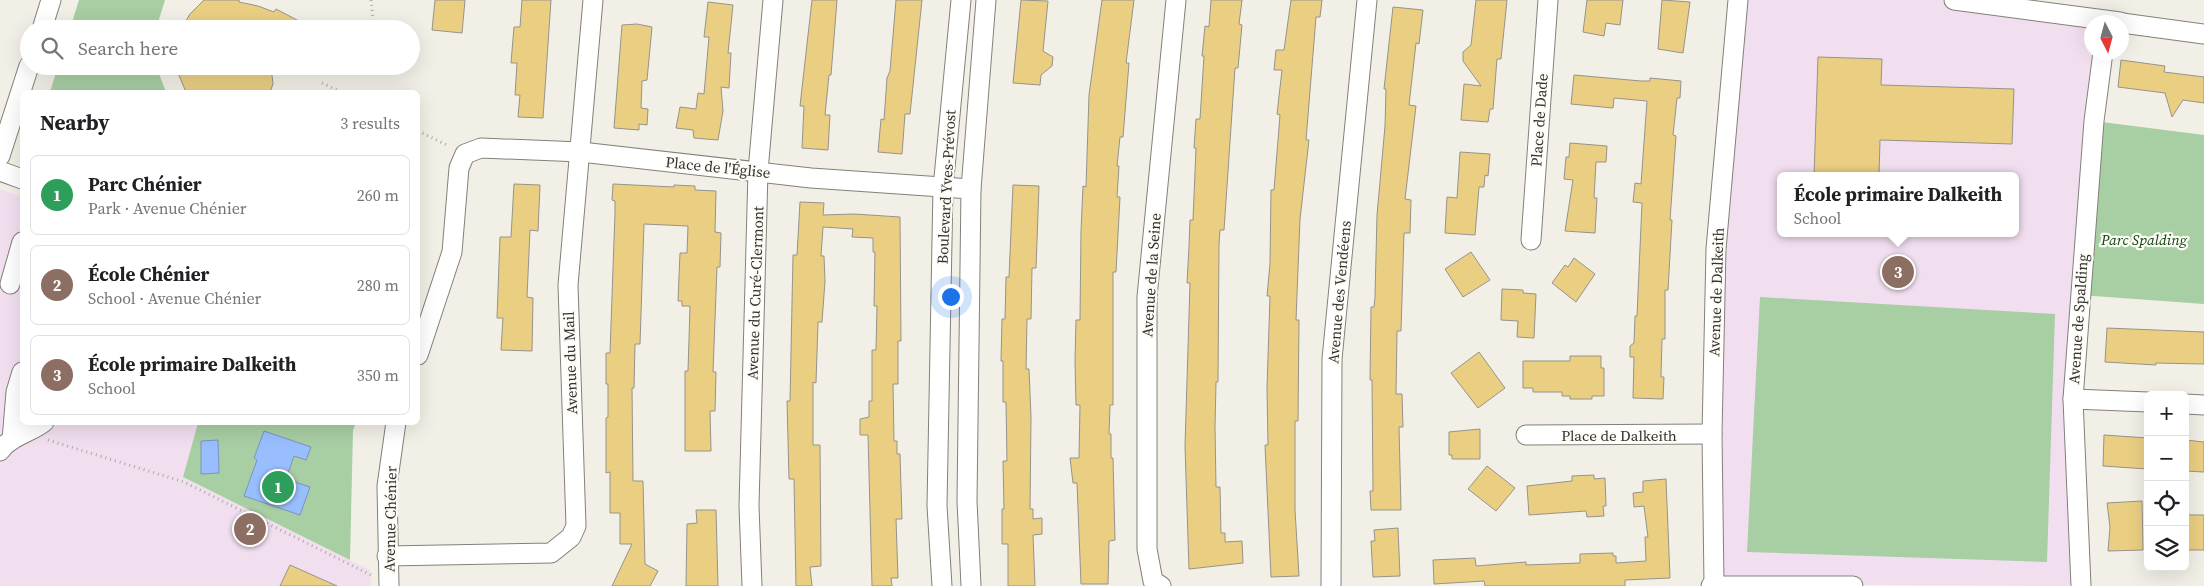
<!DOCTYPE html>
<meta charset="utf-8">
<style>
body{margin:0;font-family:"Source Serif 4",serif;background:#f2f2f2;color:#202124}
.controls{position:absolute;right:15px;bottom:15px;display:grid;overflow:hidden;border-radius:8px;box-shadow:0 5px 20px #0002}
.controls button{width:45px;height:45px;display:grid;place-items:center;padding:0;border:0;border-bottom:1px solid #e0e0e0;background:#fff;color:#202124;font:25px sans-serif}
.compass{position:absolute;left:2084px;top:15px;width:45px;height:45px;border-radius:50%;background:#fff;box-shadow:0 5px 20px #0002;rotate:174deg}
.you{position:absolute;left:950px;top:296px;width:18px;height:18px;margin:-12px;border:4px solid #fff;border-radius:50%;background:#1a73e8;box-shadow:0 0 0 8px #1a73e833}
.badge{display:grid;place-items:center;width:32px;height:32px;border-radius:50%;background:#2563eb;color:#fff;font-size:16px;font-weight:700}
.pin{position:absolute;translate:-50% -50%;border:2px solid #fff;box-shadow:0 1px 5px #0006}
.popup{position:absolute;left:1777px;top:172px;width:242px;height:65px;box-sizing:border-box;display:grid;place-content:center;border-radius:8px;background:#fff;filter:drop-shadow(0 1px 4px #0005);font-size:16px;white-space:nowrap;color:#757577}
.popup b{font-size:19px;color:#202124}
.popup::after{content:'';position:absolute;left:50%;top:100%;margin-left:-10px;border:10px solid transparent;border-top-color:#fff}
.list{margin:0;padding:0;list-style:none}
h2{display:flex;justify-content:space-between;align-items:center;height:65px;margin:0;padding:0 20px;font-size:21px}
h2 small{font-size:16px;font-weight:400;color:#757577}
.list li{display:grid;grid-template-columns:32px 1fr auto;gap:15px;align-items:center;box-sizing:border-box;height:80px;margin:0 10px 10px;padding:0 10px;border:1px solid #e0e0e0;border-radius:8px}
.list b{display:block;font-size:19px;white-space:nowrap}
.list p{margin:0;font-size:16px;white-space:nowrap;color:#757577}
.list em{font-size:16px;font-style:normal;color:#757577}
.icon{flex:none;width:28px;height:28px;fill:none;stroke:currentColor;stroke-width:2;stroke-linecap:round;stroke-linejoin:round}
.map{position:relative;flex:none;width:2204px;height:586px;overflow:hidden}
.search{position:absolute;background:#fff;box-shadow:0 5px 20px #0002;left:20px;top:20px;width:400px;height:55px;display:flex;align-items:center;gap:12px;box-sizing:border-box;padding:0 18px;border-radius:28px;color:#757577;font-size:19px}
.panel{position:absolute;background:#fff;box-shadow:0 5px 20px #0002;left:20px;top:90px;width:400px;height:335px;border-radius:8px}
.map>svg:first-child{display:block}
</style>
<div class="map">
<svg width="2204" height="586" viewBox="0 0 2204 586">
<rect width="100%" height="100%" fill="#f2efe6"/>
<g fill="#f1dff0" fill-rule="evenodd">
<path d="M1738 0H1954L2092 22V52L2103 53 2080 295 2081 586 1714 584 1712 434ZM1780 176H2016V233H1780Z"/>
<polygon points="0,189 22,197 22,422 198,423 183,477 370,570 371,586 0,586"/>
</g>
<g fill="#a8cea4">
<polygon points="79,0 165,0 156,29 70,29"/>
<polygon points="58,66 156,66 166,92 50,92"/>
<polygon points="2094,121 2204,135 2204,304 2080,295"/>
<polygon points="1760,297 2055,314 2047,562 1747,552"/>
<polygon points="198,423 356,423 353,430 350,560 183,477"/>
</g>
<g fill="#99befe" stroke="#7a94c0">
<polygon points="264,431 311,447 306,460 294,456 286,479 310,487 300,515 244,496 257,460 254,458"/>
<polygon points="218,440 219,473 201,474 201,441"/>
</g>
<g fill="#eacf83" stroke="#96938b">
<polygon points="204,0 239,0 239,2 258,6 274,12 276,9 314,29 181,29 190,14"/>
<polygon points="435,0 465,0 462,33 432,30"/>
<polygon points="522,0 551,0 543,118 518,117 520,95 515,95 517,63 511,63 514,27 520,27"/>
<polygon points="812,0 837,0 831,75 829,75 825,115 830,115 828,150 802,148 804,106 800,106"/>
<polygon points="896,0 922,0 910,114 905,114 902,154 878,152 881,119 884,120 887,78 890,71"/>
<polygon points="1021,0 1048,1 1043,51 1053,57 1052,66 1041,75 1040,85 1013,83"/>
<polygon points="1102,0 1134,0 1126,63 1129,63 1123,137 1120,137 1117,166 1119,166 1117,197 1120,197 1116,272 1113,272 1113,405 1110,405 1109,434 1111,434 1111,458 1113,458 1115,540 1109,541 1108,584 1081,584 1077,483 1073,483 1070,458 1079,458 1080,405 1076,405 1075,361 1076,320 1080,320 1081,231 1083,186 1086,187 1089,95"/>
<polygon points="1211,0 1242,0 1239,24 1242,25 1238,68 1235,68 1224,230 1220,230 1219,244 1218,382 1216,382 1215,427 1216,487 1220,487 1221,533 1225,533 1225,542 1242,541 1243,563 1189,569 1185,446 1190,283 1187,283 1189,247 1190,220 1193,220 1196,148 1194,148 1196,119 1200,119 1204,56 1202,56 1205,26 1209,27"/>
<polygon points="1291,0 1322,0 1320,17 1316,17 1306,140 1309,140 1300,219 1296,320 1299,320 1298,421 1295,421 1295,510 1299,576 1271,577 1265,445 1268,445 1267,388 1270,296 1267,296 1270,264 1271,190 1274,190 1280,115 1277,114 1282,70 1274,70 1276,50 1284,50"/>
<polygon points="1476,0 1507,0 1501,59 1497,59 1493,109 1490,109 1488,122 1461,120 1464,84 1481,86 1463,61 1463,52 1471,45"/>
<polygon points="1587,0 1623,0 1620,25 1606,23 1604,36 1583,32"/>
<polygon points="1662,0 1690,2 1683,53 1658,49"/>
<polygon points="708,2 733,5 728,53 731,53 729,88 721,87 723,111 718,140 694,138 693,130 676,128 680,107 696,109 698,93 704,94 709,37 704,37"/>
<polygon points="1393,7 1423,10 1419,44 1416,43 1409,105 1416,106 1405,199 1411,200 1410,233 1404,233 1401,331 1397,331 1396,394 1402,394 1403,427 1399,427 1401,510 1371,510 1370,491 1373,491 1372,380 1370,380 1371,307 1374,307 1375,297 1377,215 1385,126 1386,89 1384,89"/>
<polygon points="637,24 652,27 647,80 642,81 641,108 648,109 647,125 639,124 639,130 614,128 622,25"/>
<polygon points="1818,57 1882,59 1881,85 2014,89 2012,144 1880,140 1879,176 1814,176"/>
<polygon points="2121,60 2165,66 2164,72 2204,77 2204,103 2183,100 2172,117 2165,93 2118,87"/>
<polygon points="175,66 271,66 273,84 270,92 186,92"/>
<polygon points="1574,75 1641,81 1650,81 1650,78 1681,81 1680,98 1677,98 1673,135 1676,136 1670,220 1672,220 1668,290 1665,290 1665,339 1662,339 1661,377 1664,377 1663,399 1633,398 1634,357 1630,357 1630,346 1634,343 1635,316 1637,316 1642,203 1633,202 1635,183 1641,184 1647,101 1614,98 1613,108 1571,104"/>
<polygon points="1570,143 1607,146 1606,162 1596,162 1594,198 1597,198 1595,233 1565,231 1573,180 1564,179 1566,157 1569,157"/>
<polygon points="1460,152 1490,154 1488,176 1485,175 1484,187 1479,187 1475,235 1445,233 1447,197 1457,198"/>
<polygon points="514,184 540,185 538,231 530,230 527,297 533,298 532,351 501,350 503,318 497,318 500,237 511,237"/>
<polygon points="613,184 674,187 674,185 695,186 695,190 716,191 715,232 721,233 720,267 717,267 713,372 716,372 715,411 710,411 711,451 685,451 685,371 688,371 690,306 682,306 682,301 678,301 680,253 687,253 688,226 644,224 640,344 635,344 634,388 632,388 633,481 643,481 645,564 658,571 650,586 612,586 632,544 620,544 620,513 610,513 610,472 606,473 606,418 608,417 608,384 606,384 606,353 610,353 615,213 615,201 612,200"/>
<polygon points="1013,185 1039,186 1036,268 1032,268 1031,319 1027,319 1026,369 1029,369 1031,417 1030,509 1033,509 1033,519 1042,518 1042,534 1033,535 1035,586 1008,586 1008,544 1002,544 1002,509 1004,509 1003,461 1007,461 1006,402 1003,402 1003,361 1001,361 1002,319 1005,319 1006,277 1009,277"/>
<polygon points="800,202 824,203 823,215 854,214 900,217 901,341 898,341 898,384 893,384 894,441 897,441 897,454 900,454 902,519 896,519 898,578 891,578 892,586 872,586 868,435 860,435 860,419 869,417 869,401 872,401 872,350 876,350 877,306 874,306 875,252 873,252 873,238 852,237 853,229 823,227 821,256 824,256 825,281 822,322 818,322 816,383 813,382 813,445 820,445 821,566 810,567 812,586 796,586 794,479 789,479 787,401 790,401 793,255 797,255"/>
<polygon points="1471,252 1490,280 1463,297 1445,269"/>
<polygon points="1574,258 1595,274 1576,302 1552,283 1565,265 1568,267"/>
<polygon points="1502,289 1523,290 1523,293 1536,294 1534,338 1517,337 1518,321 1501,320"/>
<polygon points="2107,328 2204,332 2204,364 2156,363 2156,365 2105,362"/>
<polygon points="1479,352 1505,388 1478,408 1451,373"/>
<polygon points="1570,356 1601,356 1601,368 1604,368 1604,396 1592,396 1592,399 1570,399 1570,396 1562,396 1562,392 1533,392 1533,388 1523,388 1523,361 1570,361"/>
<polygon points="1480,429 1480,459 1452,459 1452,455 1449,455 1449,432"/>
<polygon points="2104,435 2148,438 2148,469 2103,466"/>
<polygon points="2185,440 2204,442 2204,472 2185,471"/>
<polygon points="1487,466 1515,488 1496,511 1468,489"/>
<polygon points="1594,475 1594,479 1605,478 1606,506 1603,506 1604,516 1587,517 1586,511 1529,515 1527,486 1572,481 1572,476"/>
<polygon points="1666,479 1670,578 1625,580 1625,586 1485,586 1484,581 1434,584 1433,560 1475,558 1476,566 1526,562 1526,565 1580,563 1580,554 1613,553 1613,556 1616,556 1616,563 1646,561 1645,537 1648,537 1644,506 1634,507 1633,493 1643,492 1643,481"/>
<polygon points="2142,501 2143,550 2108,551 2110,527 2107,503"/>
<polygon points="696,510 716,510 718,586 686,586 687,524 697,523"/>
<rect x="2185" y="515" width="19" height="35"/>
<polygon points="1398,528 1400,576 1373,577 1371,541 1375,541 1374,530"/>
<polygon points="290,565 337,586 280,586"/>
</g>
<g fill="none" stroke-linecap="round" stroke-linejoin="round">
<defs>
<g id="minor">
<polyline points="1954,0 2120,22"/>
<polyline points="2122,23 2204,34"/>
<polyline points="42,29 51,0"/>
<polyline points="0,156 29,66"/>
<polyline points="0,171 22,179"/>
<polyline points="1531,240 1548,0"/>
<polyline points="10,284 22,242"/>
<polyline points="418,355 452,252 459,168 465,154 481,148 581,152 811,178 971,189"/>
<polyline points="2073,399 2148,402"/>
<polyline points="2185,404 2204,405"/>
<polyline points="1526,435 1712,434"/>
<polyline points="12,440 16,392 22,372"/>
<path d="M0 451C10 436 30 433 44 422"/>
<polyline points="387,556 551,553 571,537 576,526 568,285 593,0"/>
<polyline points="1714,584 1712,434 1716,249 1738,0"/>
<polyline points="389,586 387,486 396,422"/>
<polyline points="752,586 749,506 758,171 773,0"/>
<polyline points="942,586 937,506 943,188 961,0"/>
<polyline points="971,586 967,501 971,189 986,0"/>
<polyline points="1161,586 1153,581 1147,549 1147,297 1176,0"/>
<polyline points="1331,586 1332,359 1367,0"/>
<polyline points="1711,586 1853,586"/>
<polyline points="2081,586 2073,399 2094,121 2103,52"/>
</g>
</defs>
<use href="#minor" stroke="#838078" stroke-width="21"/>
<g stroke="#acaaa3" stroke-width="3" stroke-dasharray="1 4" stroke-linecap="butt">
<polyline points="371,0 374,29"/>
<polyline points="322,83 341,92"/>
<polyline points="418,131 449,146"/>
<polyline points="48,440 184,482 371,575"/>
</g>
<use href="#minor" stroke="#fff" stroke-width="19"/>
</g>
<g text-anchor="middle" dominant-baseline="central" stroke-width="4.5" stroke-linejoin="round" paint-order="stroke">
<g font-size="15" fill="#33322e" stroke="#fefcf7">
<text transform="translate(1539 120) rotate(-86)">Place de Dade</text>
<text transform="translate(718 167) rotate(6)">Place de l'Église</text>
<text transform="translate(946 187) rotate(-87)">Boulevard Yves-Prévost</text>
<text transform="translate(1151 275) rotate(-86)">Avenue de la Seine</text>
<text transform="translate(1339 292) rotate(-85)">Avenue des Vendéens</text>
<text transform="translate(1716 292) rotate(-88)">Avenue de Dalkeith</text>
<text transform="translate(755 293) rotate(-88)">Avenue du Curé-Clermont</text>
<text transform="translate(2078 319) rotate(-86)">Avenue de Spalding</text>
<text transform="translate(570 363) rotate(-92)">Avenue du Mail</text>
<text x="1619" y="435">Place de Dalkeith</text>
<text transform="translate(390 519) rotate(-89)">Avenue Chénier</text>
</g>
<g font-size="15" font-style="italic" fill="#0d4409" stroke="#fefcf7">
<text x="2144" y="239">Parc Spalding</text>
</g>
</g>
</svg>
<div class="controls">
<button>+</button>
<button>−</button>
<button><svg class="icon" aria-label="locate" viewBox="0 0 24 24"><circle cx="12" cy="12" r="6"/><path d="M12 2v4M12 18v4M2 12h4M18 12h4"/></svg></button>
<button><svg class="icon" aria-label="layers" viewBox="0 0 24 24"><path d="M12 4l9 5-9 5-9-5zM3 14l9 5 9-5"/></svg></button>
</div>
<svg class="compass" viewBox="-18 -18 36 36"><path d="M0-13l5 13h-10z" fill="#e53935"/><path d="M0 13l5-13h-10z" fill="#757577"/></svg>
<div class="you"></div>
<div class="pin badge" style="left:278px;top:487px;background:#2e9e5b">1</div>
<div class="pin badge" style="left:250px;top:529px;background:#8d6e63">2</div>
<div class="pin badge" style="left:1898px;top:272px;background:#8d6e63">3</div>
<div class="popup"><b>École primaire Dalkeith</b>School</div>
<div class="search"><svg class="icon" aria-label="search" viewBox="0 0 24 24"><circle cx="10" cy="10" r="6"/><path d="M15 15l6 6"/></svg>Search here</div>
<section class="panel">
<h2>Nearby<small>3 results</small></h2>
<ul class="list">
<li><span class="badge" style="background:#2e9e5b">1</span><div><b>Parc Chénier</b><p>Park · Avenue Chénier</p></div><em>260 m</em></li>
<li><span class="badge" style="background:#8d6e63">2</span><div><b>École Chénier</b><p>School · Avenue Chénier</p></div><em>280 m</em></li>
<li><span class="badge" style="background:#8d6e63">3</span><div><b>École primaire Dalkeith</b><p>School</p></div><em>350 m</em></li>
</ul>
</section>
</div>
